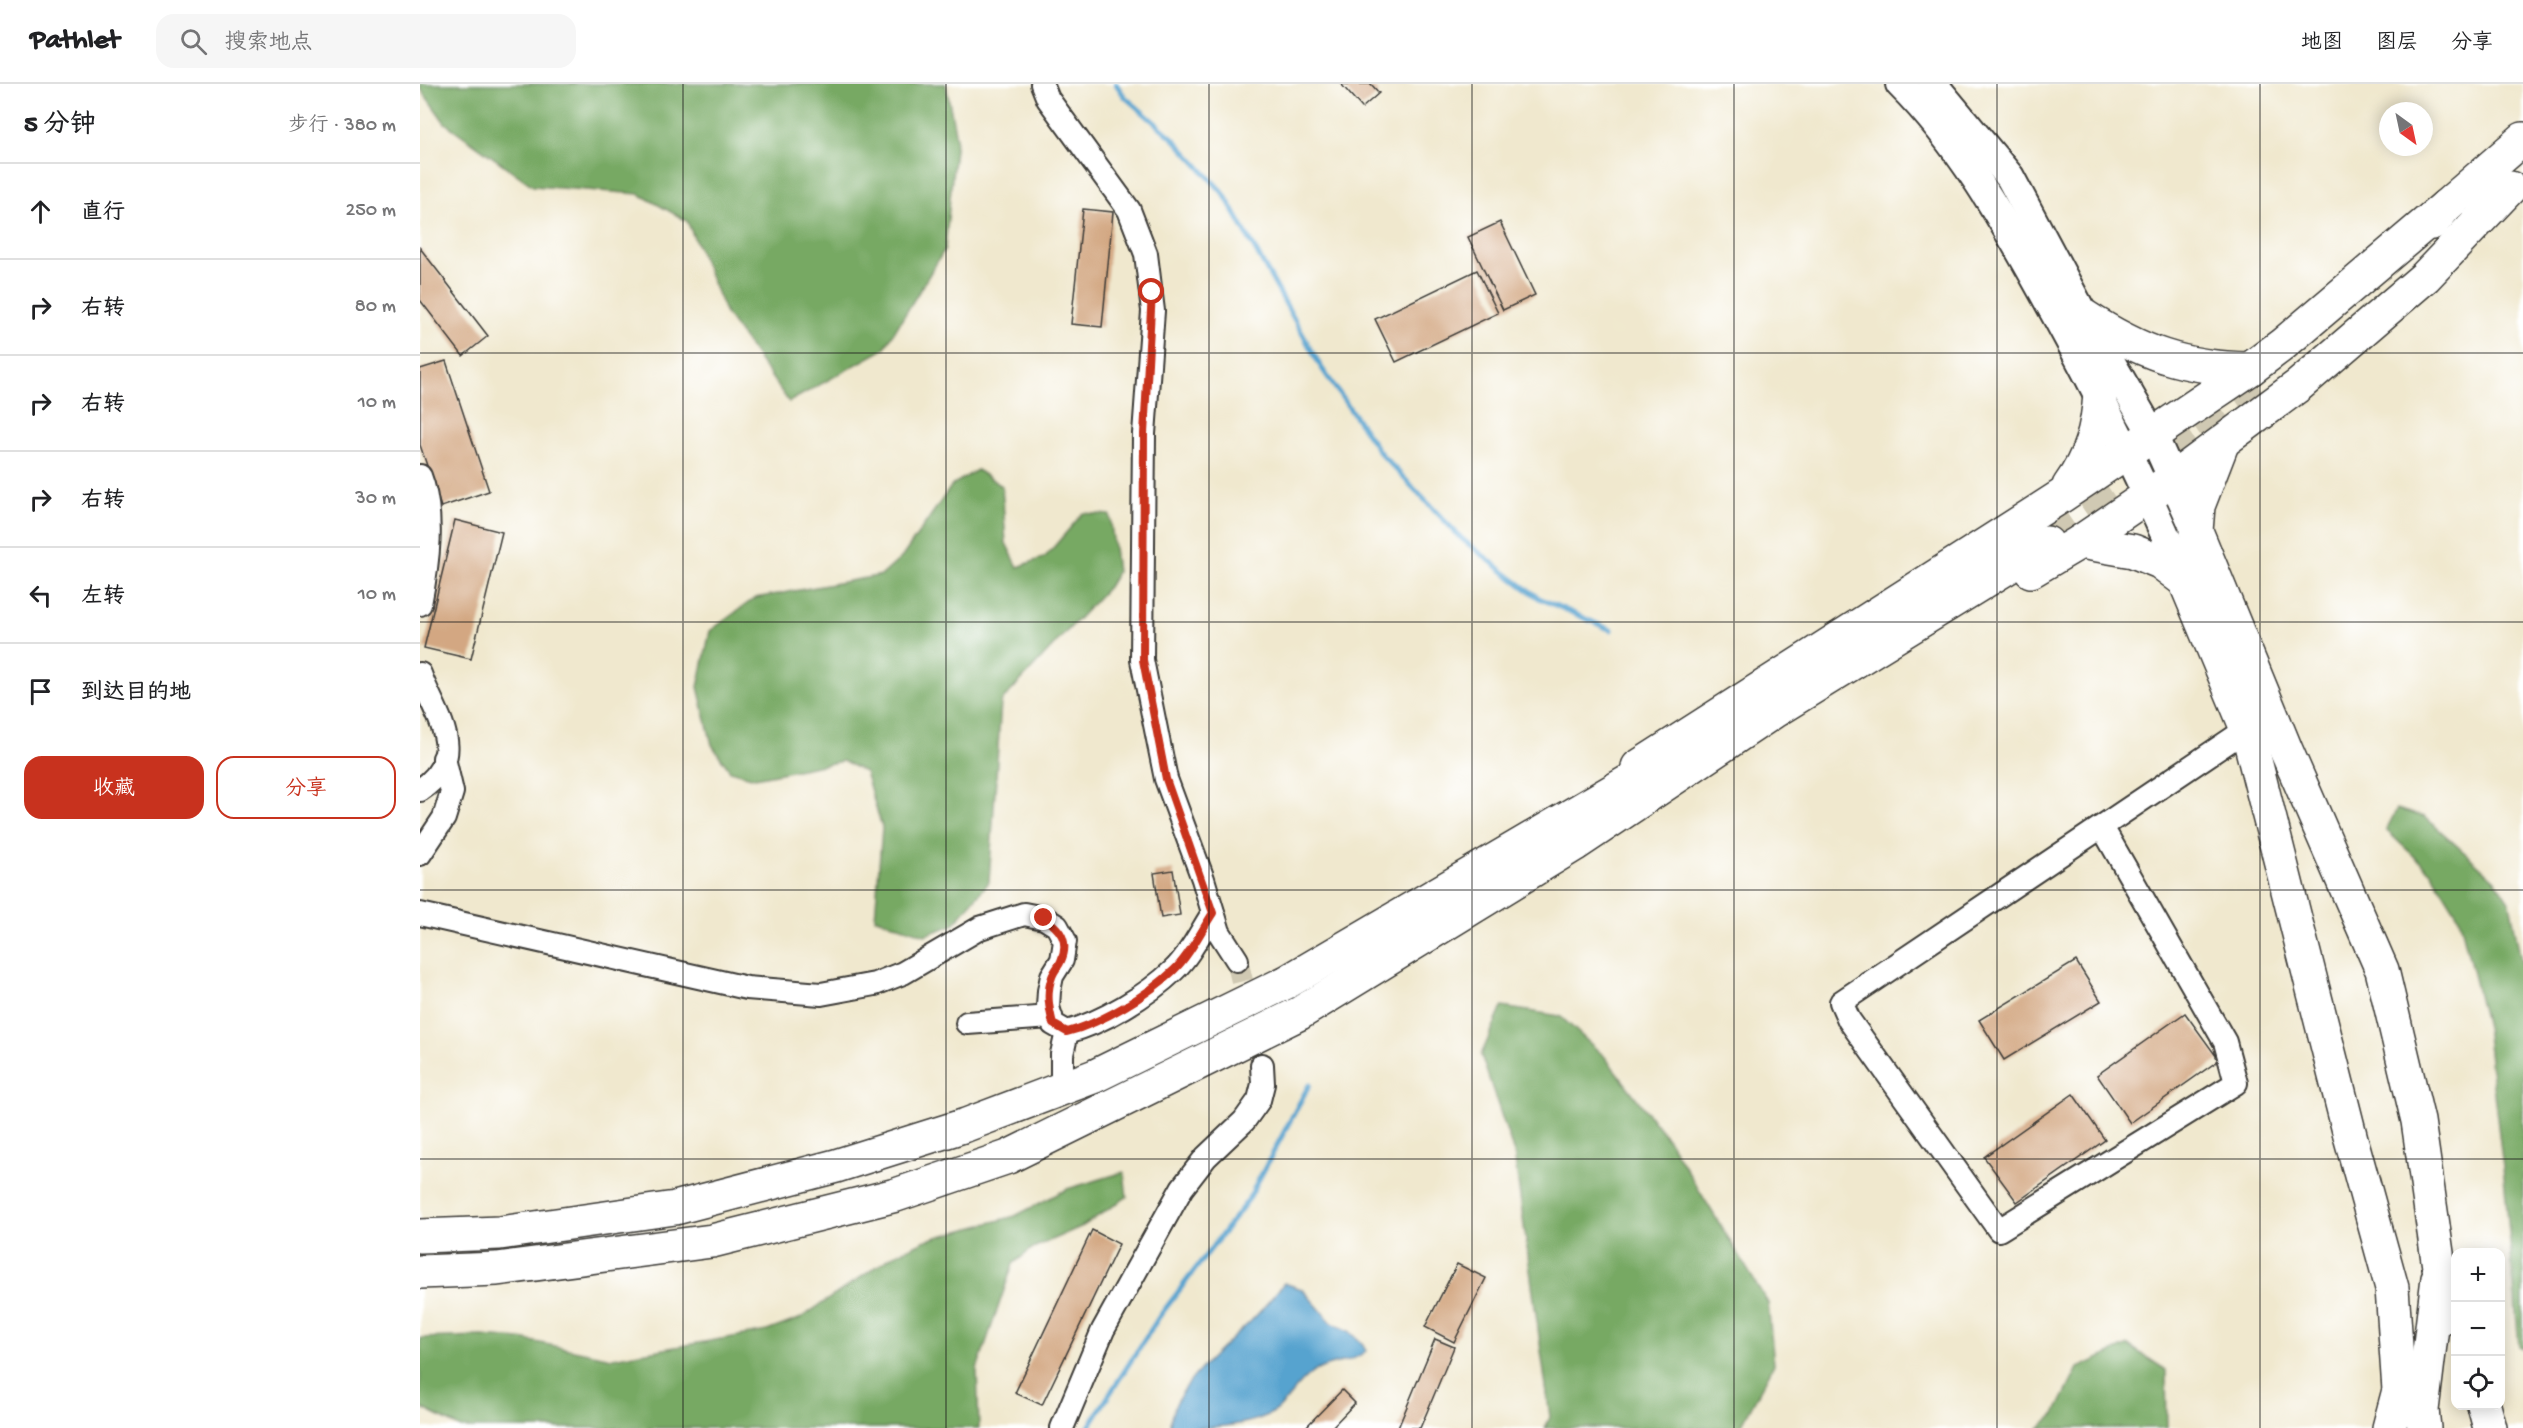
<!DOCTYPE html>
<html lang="zh">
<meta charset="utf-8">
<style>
body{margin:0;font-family:"Gochi Hand","LXGW WenKai TC",sans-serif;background:#f6f6f6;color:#202124}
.controls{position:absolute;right:18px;bottom:18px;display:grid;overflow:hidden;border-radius:12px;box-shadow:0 3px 15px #0003}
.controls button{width:54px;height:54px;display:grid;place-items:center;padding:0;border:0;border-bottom:2px solid #e0e0e0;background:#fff;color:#202124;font:30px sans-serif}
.compass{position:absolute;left:1959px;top:18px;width:54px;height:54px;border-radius:50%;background:#fff;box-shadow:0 3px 15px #0003;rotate:147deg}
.stop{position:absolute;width:18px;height:18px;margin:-14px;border:4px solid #c8321e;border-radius:50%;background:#fff}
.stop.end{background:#c8321e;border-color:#fff;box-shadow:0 2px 6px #0008}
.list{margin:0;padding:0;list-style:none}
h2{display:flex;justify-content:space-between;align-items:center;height:78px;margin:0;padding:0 24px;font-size:26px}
h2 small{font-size:20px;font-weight:400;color:#757577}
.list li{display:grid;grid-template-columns:39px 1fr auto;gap:18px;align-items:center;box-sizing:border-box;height:96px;padding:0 24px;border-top:2px solid #e0e0e0}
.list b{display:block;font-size:22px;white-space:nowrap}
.list em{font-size:20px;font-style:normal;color:#757577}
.actions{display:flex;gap:12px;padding:18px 24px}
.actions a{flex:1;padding:14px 0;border:2px solid #c8321e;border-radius:18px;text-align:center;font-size:21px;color:#c8321e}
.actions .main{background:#c8321e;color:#fff}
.icon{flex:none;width:33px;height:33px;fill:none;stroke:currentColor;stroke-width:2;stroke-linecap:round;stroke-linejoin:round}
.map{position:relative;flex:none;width:2103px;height:1344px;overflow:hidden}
header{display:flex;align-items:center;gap:36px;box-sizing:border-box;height:84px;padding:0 30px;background:#fff;border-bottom:2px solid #e0e0e0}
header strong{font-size:28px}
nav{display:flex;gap:33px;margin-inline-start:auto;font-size:21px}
.search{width:420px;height:54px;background:#f6f6f6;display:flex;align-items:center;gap:15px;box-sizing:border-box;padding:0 21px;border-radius:18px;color:#757577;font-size:22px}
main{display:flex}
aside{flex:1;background:#fff}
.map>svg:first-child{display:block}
</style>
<header>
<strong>Pathlet</strong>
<div class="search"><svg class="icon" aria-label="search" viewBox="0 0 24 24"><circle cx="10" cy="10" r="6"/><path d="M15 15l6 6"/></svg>搜索地点</div>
<nav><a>地图</a><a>图层</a><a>分享</a></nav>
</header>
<main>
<aside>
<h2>5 分钟<small>步行 · 380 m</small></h2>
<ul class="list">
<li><svg class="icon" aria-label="ahead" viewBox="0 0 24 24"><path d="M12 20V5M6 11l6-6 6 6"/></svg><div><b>直行</b></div><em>250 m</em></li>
<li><svg class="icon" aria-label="right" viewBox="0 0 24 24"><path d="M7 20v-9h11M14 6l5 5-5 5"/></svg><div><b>右转</b></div><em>80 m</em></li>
<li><svg class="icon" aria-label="right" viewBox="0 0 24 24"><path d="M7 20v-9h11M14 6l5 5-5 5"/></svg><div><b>右转</b></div><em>10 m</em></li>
<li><svg class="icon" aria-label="right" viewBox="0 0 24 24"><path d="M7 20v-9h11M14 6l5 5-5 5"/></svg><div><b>右转</b></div><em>30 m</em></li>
<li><svg class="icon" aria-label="left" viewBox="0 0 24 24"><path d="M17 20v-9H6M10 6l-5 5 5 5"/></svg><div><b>左转</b></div><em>10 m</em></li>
<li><svg class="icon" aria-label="arrive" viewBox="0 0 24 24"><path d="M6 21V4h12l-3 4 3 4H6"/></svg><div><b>到达目的地</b></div></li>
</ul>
<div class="actions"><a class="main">收藏</a><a>分享</a></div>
</aside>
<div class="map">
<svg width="2103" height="1344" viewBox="0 0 2103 1344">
<rect width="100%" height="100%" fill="#fff"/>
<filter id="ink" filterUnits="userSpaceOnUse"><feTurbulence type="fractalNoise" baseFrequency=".0167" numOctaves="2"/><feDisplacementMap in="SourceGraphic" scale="12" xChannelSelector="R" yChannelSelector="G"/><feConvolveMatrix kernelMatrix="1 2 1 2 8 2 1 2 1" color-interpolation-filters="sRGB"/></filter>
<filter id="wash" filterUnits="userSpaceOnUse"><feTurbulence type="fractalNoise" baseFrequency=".008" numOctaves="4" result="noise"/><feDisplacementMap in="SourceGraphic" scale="24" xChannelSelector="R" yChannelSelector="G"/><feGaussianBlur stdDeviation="1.35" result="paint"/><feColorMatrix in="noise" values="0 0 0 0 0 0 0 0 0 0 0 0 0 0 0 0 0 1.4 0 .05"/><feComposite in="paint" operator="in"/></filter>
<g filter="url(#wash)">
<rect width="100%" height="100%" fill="#f0e8ce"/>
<g fill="#77a964" stroke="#4a6240" stroke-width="1.5">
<polygon points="0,0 526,0 536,54 525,165 464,265 369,318 306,230 267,137 219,110 113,102 25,39 0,4"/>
<polygon points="557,386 582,402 586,459 598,483 625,473 663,429 690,431 697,488 688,503 581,618 569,798 533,841 505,851 455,834 462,743 445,688 423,677 335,694 310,687 292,661 278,603 290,547 335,514 462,491 482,473 532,401"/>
<polygon points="1977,725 2005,733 2075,796 2090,819 2103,887 2103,1265 2099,1263 2084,1092 2066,943 2039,833 2011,788 1966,746"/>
<polygon points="1082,923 1140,932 1185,973 1249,1057 1348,1219 1354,1280 1320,1344 1125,1344 1130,1333 1094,1069 1061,971"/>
<polygon points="704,1088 707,1113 663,1142 613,1164 593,1180 557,1285 559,1344 41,1344 0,1323 0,1254 62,1252 101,1255 192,1274 347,1247 379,1235 474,1171 506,1156 595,1132 647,1105"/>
<polygon points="1708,1261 1746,1286 1747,1344 1619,1344 1635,1330 1658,1284"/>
</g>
<path fill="#56a3cf" stroke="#396076" stroke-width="1.5" d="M864 1199 882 1205 912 1239 929 1247 941 1258 946 1267C927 1282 911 1276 892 1289 878 1299 869 1315 857 1326 829 1344 785 1344 750 1344 749 1306 804 1263 830 1238 842 1226 853 1212 864 1199Z"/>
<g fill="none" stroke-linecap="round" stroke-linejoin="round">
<g stroke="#56a3cf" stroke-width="5">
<polyline points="696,0 705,13 754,55 804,110 901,283 961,370 1042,455 1093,495 1119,514 1191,546"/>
<polyline points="668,1344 739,1233 828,1116 889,1001"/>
</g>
</g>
<g id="blocks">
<g fill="#d3a782">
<polygon points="921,0 951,0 959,9 942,24"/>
<polygon points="663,125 693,128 682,243 651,240"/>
<polygon points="1080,138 1115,211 1083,226 1048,153"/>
<polygon points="0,164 68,252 43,272 0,216"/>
<polygon points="1057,186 1078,229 976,278 955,235"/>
<polygon points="26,277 69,407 21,423 0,361 0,285"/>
<polygon points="35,436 82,448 51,575 4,564"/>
<polygon points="753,786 760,831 741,834 734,789"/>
<polygon points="1656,877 1681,917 1584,976 1559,936"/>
<polygon points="1765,929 1799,976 1710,1039 1677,991"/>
<polygon points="1653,1010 1685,1056 1597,1118 1564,1073"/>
<polygon points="672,1146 699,1160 622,1321 595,1309"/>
<polygon points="1037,1180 1066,1194 1034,1258 1005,1243"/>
<polygon points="1015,1255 1034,1263 1007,1328 1000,1344 978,1344"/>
<polygon points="922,1306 935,1319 911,1344 885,1344"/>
</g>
</g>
</g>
<g filter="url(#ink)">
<use href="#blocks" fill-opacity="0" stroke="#3c3b37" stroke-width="1.5"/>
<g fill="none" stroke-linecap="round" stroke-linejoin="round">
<polyline stroke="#d0c9b3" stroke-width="22" stroke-dasharray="22 11" stroke-linecap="butt" points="817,876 842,981"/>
<g stroke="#d0c9b3" stroke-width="33" stroke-dasharray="33 16" stroke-linecap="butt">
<polyline points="1774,342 1837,300"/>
<polyline points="1627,459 1804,338"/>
</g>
<defs>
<g id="minor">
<polyline points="622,0 628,15 709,126 726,170 733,227 724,350 722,576 746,695 783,795 799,848 817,876"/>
<path d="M0 392C15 431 8 480 0 520"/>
<path d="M0 590C14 630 52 671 0 706"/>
<polyline points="1682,743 1805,958 1816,999 1579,1146 1429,936 1421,918 1827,645"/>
<polyline points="0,770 24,734 32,708 24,674"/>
<path d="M0 830 327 904 401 910 455 900 483 889 560 844 604 830 624 834 637 842 645 857 642 876 632 892 629 907 628 923 633 940 647 948C682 939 728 911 754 886 770 871 781 847 793 829"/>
<polyline points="547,939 631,933"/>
<polyline points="642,1005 642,970 647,948"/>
<polyline points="642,1344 683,1246 762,1104 786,1073 824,1037 839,1016 843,1000 842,981"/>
</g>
<g id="major">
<path d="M1480 0C1540 60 1581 132 1622 206 1675 301 1723 396 1765 497"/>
<polyline points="1513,0 1590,93 1664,232 1733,351 1776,447"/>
</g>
<g id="highway">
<polyline points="2012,139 2026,122 2103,55"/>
<path d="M1664 232C1721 269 1763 284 1830 285"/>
<polyline points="1802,360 1778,422 1776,447 1866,666 1962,886 1998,1037 2019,1183 2036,1234"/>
<path d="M1649 402C1670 373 1678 344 1680 309"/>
<polyline points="1660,458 1713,467 1740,478 1765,497 1827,645 1931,1055 1972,1204 1979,1306 1969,1344"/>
<polyline points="1611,487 1660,458 1751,396 1879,301 2005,193 2090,104"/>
<polyline points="1218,683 1643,411 1830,285 1862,261 2026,122"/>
<polyline points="0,1152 80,1149 255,1124 416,1082 546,1041 675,992 867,898 1242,678"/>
<polyline points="0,1188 77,1185 292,1157 476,1111 588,1073 880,929 1154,761 1353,628 1627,459"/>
<polyline points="2064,1322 2070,1344"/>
<polyline points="2004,1344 2002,1326 2018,1194"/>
</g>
</defs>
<use href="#minor" stroke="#3c3b37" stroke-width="26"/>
<use href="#major" stroke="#3c3b37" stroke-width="32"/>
<use href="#highway" stroke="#3c3b37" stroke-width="36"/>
<use href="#minor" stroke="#fff" stroke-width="22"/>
<use href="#major" stroke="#fff" stroke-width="28"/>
<use href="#highway" stroke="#fff" stroke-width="33"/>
</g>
</g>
<g fill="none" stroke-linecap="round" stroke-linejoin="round" filter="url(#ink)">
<path stroke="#c8321e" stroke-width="8" d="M624 834C640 844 650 857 641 877 639 882 634 887 632 893 626 909 629 924 633 940L647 948C682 939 728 911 754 886 770 871 781 847 793 829L746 695 723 576 724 350 732 208"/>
</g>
<path fill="none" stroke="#1c1c1c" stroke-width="1.5" stroke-opacity="0.55" d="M263 0V1344M526 0V1344M789 0V1344M1052 0V1344M1314 0V1344M1577 0V1344M1840 0V1344M0 269H2103M0 538H2103M0 806H2103M0 1075H2103"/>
</svg>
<div class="controls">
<button>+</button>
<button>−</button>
<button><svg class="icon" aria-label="locate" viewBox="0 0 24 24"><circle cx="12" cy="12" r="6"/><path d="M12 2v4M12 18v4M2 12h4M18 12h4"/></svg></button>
</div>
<svg class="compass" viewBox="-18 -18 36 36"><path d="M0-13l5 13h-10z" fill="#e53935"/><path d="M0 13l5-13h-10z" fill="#757577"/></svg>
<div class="stop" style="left:732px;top:208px"></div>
<div class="stop end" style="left:624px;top:834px"></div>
</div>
</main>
